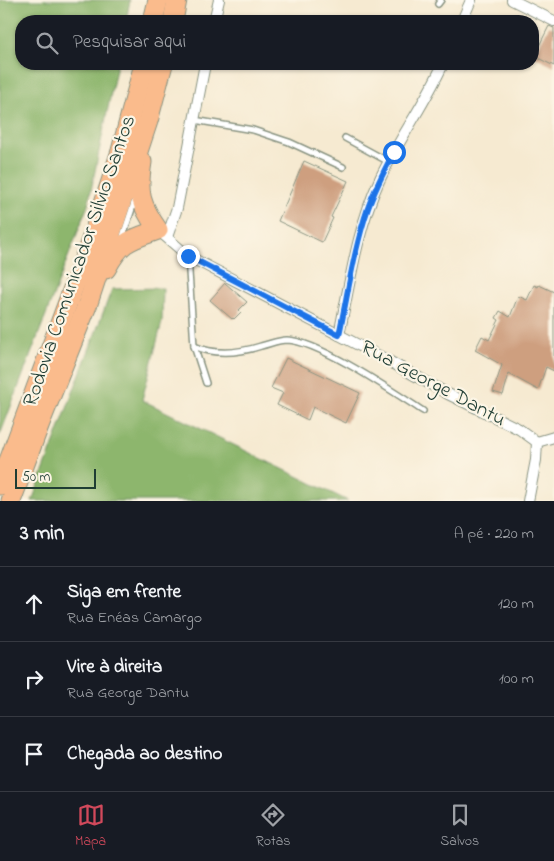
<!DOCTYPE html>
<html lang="pt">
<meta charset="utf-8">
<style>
body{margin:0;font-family:"Indie Flower",sans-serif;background:#20242c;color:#f1f3f6}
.scale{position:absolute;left:15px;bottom:12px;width:81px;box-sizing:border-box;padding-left:5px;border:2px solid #1f3d34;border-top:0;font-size:14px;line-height:18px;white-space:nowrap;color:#1f3d34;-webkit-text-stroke:4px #fcf5e5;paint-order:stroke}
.stop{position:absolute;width:15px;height:15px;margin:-11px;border:4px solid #1a73e8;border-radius:50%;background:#fff}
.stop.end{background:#1a73e8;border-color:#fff;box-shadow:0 1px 5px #0008}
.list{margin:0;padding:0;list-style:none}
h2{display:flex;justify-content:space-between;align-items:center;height:65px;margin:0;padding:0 20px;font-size:21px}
h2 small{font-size:16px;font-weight:400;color:#9ea1a6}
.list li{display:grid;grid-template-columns:32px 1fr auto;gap:15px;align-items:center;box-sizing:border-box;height:75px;padding:0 20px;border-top:1px solid #363941}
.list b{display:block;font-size:19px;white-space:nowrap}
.list p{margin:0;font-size:16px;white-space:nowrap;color:#9ea1a6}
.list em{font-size:16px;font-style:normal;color:#9ea1a6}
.icon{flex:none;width:28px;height:28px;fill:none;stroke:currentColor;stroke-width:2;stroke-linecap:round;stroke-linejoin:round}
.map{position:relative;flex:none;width:554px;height:501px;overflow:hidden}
.search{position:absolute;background:#171b24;box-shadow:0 1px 4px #0004;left:15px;right:15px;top:15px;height:55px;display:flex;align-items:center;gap:12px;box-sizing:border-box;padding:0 18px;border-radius:20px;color:#9ea1a6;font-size:19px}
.sheet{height:290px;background:#171b24}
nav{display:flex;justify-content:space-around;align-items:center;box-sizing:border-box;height:70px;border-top:1px solid #363941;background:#171b24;font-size:14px;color:#9ea1a6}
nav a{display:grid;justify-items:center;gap:2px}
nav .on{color:#d1495b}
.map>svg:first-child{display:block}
</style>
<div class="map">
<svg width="554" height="501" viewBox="0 0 554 501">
<rect width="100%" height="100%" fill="#fcf5e5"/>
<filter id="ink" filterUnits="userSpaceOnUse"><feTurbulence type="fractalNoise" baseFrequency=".02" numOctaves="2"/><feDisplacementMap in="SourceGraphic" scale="10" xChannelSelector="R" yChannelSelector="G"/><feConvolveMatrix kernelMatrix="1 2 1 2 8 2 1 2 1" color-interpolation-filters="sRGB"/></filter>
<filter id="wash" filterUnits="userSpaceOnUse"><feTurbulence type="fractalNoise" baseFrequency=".0096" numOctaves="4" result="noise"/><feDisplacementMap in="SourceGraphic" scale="20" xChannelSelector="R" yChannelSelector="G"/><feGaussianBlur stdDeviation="1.12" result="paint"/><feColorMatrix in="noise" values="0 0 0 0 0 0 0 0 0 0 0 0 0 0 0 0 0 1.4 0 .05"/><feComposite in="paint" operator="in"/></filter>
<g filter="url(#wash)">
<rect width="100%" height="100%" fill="#f6ead1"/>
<g fill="#8db66d" stroke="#567a50">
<polygon points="0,0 130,0 126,21 21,21 21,64 117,64 88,205 0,435"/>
<polygon points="163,288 162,322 142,400 348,501 32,501 112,289"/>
</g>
<g id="blocks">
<g fill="#ce9f7f">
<polygon points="549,26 554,28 554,66 534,56"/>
<polygon points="304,161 348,181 331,217 333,218 322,242 278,221"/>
<polygon points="225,283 247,302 239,310 241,312 234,319 233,318 232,319 210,300"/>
<polygon points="534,285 538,287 539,285 554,292 554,371 546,367 538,390 509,374 503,395 493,392 502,365 475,350 482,336 489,340 499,320 496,318 500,311 510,317 518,296 527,300"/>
<polygon points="286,358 360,393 346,423 313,407 308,420 277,405 283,393 271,388"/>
</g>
</g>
</g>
<g filter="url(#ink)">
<use href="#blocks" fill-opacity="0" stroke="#8a9482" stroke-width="1"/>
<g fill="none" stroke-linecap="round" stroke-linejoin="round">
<defs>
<g id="lane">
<polyline points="438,4 441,0"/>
<polyline points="194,120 253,130 289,142 343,167"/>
<polyline points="345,138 389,162"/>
<polyline points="122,239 135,200"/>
<polyline points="188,257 194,346 206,383"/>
<path d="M194 346C216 356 239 353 261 346 270 344 278 340 287 340 319 341 395 393 423 411"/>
</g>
<g id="street">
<polyline points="512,0 554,21"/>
<polyline points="214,21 219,0"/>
<polyline points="462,21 471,0"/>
<polyline points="158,230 188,256 387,360 448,394 519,429 537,442"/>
<polyline points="167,237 177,208 205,64"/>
<path d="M339 335C350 283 357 229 379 181 398 140 425 104 443 64"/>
<polyline points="537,442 554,437"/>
<polyline points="528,501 536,460 537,442"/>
</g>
<g id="highway">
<polyline points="153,21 158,0"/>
<polyline points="173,21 177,0"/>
<path d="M106 269C121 241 129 240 158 230 140 204 137 193 142 162"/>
<polyline points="0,485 97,224 121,151 144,64"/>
<polyline points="11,501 40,423 88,303 148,121 163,64"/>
</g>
</defs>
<use href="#lane" stroke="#8a9482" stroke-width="8"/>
<use href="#street" stroke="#8a9482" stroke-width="12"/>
<use href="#highway" stroke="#8a9482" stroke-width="21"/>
<use href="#lane" stroke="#fff" stroke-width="5"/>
<use href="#street" stroke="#fff" stroke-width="10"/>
<use href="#highway" stroke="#fabb8c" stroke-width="19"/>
</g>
</g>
<g fill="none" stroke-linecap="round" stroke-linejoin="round" filter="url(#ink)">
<path stroke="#1a73e8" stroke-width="6" d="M188 256 339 335C348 293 354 249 368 208 375 189 384 171 394 152"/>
</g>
<g text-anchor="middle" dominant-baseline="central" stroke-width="4.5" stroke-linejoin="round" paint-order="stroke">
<g font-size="21" fill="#1f3d34" stroke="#fcf5e5">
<text transform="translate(80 261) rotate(-71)">Rodovia Comunicador Silvio Santos</text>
<text transform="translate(433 384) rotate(28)">Rua George Dantu</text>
</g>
</g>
</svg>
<div class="scale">50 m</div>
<div class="stop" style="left:394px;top:152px"></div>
<div class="stop end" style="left:188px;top:256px"></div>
<div class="search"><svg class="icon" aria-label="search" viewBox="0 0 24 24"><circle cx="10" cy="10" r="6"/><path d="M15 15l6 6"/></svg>Pesquisar aqui</div>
</div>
<section class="sheet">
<h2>3 min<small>A pé · 220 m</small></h2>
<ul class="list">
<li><svg class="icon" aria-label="ahead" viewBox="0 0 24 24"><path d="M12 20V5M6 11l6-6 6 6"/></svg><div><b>Siga em frente</b><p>Rua Enéas Camargo</p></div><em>120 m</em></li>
<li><svg class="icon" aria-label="right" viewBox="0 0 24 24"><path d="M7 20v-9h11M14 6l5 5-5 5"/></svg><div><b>Vire à direita</b><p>Rua George Dantu</p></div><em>100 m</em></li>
<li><svg class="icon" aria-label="arrive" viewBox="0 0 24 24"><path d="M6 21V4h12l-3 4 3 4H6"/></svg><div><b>Chegada ao destino</b></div></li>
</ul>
</section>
<nav>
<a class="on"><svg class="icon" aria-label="map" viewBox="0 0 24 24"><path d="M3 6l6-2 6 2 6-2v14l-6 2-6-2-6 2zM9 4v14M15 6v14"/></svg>Mapa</a>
<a><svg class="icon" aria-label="directions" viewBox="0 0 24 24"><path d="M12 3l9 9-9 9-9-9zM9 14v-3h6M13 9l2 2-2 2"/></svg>Rotas</a>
<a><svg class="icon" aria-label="saved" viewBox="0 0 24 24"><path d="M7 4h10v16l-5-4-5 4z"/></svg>Salvos</a>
</nav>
